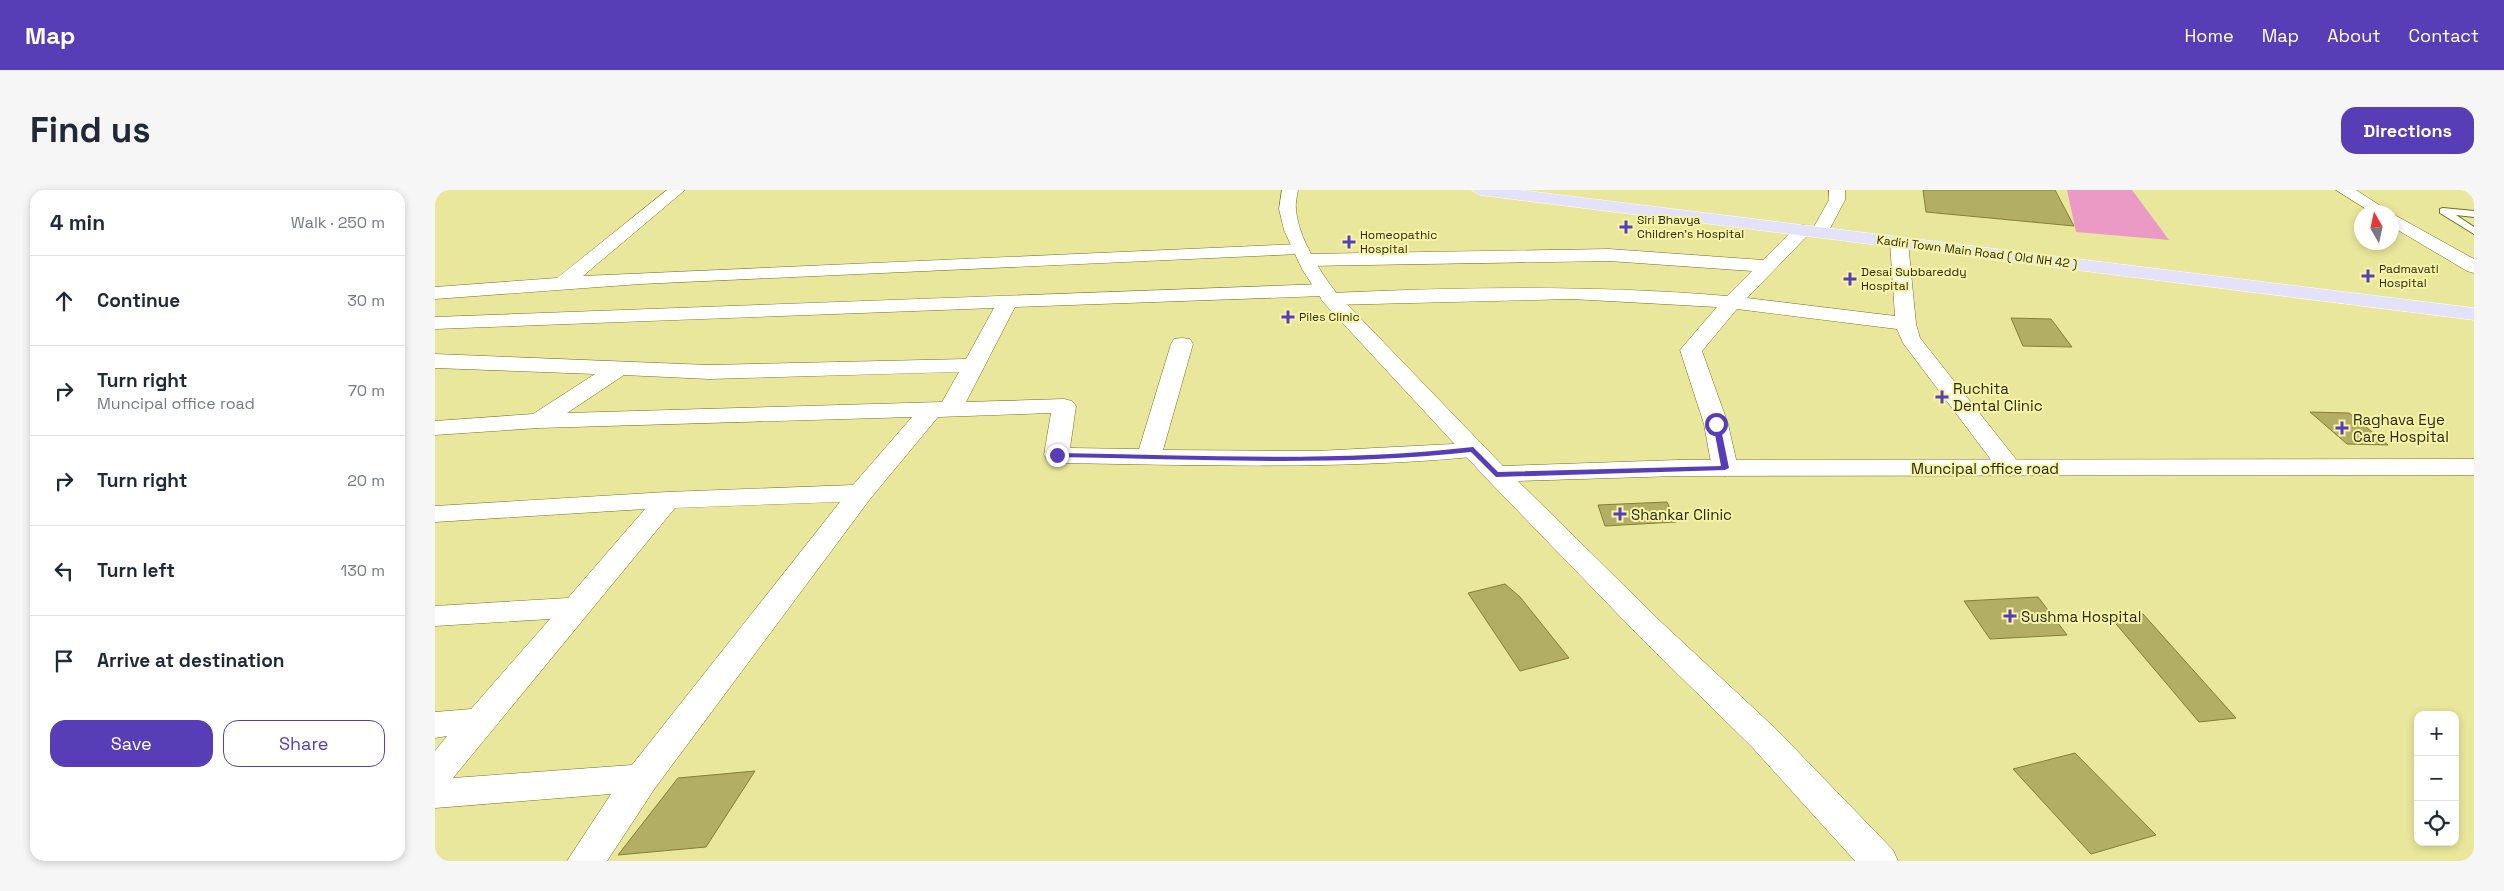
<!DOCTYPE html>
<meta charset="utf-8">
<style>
body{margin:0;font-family:"Space Grotesk",sans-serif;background:#f6f6f7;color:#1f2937}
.controls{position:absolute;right:15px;bottom:15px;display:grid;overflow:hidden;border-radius:10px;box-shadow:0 2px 8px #0003}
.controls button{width:45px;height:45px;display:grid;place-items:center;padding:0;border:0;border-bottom:1px solid #e0e1e3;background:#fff;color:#1f2937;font:25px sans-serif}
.compass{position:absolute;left:1919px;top:15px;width:45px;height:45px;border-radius:50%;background:#fff;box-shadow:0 2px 8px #0003;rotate:351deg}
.stop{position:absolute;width:15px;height:15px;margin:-11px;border:4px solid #573eb6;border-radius:50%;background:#fff}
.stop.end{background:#573eb6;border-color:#fff;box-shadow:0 1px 5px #0008}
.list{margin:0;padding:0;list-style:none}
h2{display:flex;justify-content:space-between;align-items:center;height:65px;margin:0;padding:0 20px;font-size:21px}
h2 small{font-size:16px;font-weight:400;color:#747a83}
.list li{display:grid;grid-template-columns:32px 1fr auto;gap:15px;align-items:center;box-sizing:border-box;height:90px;padding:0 20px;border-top:1px solid #e0e1e3}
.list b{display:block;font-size:19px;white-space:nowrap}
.list p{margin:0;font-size:16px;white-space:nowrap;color:#747a83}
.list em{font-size:16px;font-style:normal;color:#747a83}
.actions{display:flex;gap:10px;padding:15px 20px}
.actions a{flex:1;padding:11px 0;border:1px solid #573eb6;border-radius:15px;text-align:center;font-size:18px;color:#573eb6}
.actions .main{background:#573eb6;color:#fff}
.icon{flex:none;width:28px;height:28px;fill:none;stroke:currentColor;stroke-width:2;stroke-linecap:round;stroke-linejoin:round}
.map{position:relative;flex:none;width:2039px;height:671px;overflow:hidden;border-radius:15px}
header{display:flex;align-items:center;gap:30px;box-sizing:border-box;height:70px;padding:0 25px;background:#573eb6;color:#fff}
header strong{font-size:24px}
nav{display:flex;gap:28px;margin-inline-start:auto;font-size:18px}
.intro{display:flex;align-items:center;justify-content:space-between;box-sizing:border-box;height:120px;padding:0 30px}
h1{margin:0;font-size:35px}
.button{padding:12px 22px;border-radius:15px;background:#573eb6;color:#fff;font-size:18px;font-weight:700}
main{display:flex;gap:30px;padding:0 30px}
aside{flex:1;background:#fff;border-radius:15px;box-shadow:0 2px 8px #0003}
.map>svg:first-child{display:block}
</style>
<header>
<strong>Map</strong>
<nav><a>Home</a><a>Map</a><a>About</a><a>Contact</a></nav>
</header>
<div class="intro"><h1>Find us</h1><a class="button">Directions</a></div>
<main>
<aside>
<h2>4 min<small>Walk · 250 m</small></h2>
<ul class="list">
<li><svg class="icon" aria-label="ahead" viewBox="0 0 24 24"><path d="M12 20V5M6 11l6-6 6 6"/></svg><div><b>Continue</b></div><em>30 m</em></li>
<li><svg class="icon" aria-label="right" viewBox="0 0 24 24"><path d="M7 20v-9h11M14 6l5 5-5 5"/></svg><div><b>Turn right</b><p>Muncipal office road</p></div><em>70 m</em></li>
<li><svg class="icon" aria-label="right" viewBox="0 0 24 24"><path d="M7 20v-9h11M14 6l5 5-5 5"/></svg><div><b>Turn right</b></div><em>20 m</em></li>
<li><svg class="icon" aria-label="left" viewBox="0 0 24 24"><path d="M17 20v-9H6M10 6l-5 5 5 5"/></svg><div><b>Turn left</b></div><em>130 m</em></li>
<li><svg class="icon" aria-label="arrive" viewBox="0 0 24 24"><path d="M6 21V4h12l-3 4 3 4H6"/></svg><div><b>Arrive at destination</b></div></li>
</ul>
<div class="actions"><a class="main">Save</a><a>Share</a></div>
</aside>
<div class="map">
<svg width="2039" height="671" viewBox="0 0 2039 671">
<rect width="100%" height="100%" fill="#e9e79b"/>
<polygon fill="#ea9ac5" points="1632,0 1697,0 1734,50 1641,42"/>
<g fill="#b2af65" stroke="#838036">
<polygon points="1488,0 1620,0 1639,36 1491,22"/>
<polygon points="1576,128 1616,129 1637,157 1588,156"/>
<polygon points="1875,222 1914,223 1953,255 1912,254"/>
<polygon points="1232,312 1241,332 1170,336 1163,315"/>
<polygon points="1070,394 1085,407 1134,468 1085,481 1033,403"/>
<polygon points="1603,407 1632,445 1555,449 1529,411"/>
<polygon points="1708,424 1801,528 1764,532 1676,428"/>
<polygon points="1640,563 1721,645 1656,664 1578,579"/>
<polygon points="320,581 271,657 183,665 243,588"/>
</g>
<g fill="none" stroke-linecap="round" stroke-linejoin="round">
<defs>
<polygon id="service" points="2008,18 2039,21 2039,27 2021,25 2039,37 2039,44 2005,23 2005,19"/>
<g id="minor">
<polygon points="232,0 250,0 148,86 865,54 871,55 874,59 871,63 865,64 205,94 0,109 0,97 122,88"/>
<polygon points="1394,0 1410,0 1410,10 1391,46 1379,46 1376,42 1394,10"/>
<polygon points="1901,0 1921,0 1955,22 1936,22"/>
<polygon points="1956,23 2039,69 2039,83 2032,81 1956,36"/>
<path d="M1368 35 1374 36 1377 40 1374 44 1312 108 1460 126 1455 52 1458 48H1470L1473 52 1481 134 1485 148 1584 273 1588 278 1584 283 1575 286 1566 283 1468 153 1462 139 1302 119 1267 161 1293 234 1303 278 1299 283 1290 286 1281 283 1277 278 1269 234 1245 160 1282 117 1137 109 896 115 889 113 886 109 888 106 580 117 531 212 629 209 637 211 641 216 635 258 704 259 736 154 739 149 747 148 755 149 758 154 728 260 882 261 1037 253 1046 255 1049 260 1046 265 1037 267C899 280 761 275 622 273L613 270 609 265 616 223 503 227 435 309 220 598 172 671H132L176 604 0 618V561L12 546 0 548V522L36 519 115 429 0 436V416L133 408 210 319 0 332V316L232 302 418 295 477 227 104 238 0 245V231L98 224 160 184 0 178V164L274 175 531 169 559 118 0 139V127L888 94 895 96 898 100 896 103C1028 97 1160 95 1292 106L1317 81 1174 71 872 76 865 74 863 70 865 66 872 64 1174 59 1328 70 1362 36ZM524 182 507 212 132 223 189 185 274 189ZM405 312 197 575 18 588 240 318Z"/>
</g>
<path id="tertiary" d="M847 0H863C862 6 860 13 861 20 864 49 885 82 903 105L1068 276 1242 270 2039 269V285L1242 286 1083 291 1226 432 1341 539 1458 660 1463 671H1420L1317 557 1204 446 1052 289 889 113 867 79 849 40 844 19Z"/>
<polygon id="primary" points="1037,0 1084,0 2039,118 2039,130 1045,5"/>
</defs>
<use href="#service" stroke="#736f23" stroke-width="2"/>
<use href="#minor" stroke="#736f23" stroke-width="1"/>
<use href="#tertiary" stroke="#736f23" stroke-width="1"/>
<use href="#primary" stroke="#fff" stroke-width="1"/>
<use href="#service" fill="#fff" fill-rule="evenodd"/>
<use href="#minor" fill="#fff" fill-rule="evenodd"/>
<use href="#tertiary" fill="#fff" fill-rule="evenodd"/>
<use href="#primary" fill="#e3e2fa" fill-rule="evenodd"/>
</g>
<path fill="#573eb6" d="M1281 232 1285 234 1294 278 1290 280 1061 287 1036 262C899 277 760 269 622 267L618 265 622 263C760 265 900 273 1038 257L1063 282 1286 276 1278 234Z"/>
<g fill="#573eb6" stroke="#f7f4a8" stroke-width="2">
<path d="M1188.5 29.5h5v5h5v5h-5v5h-5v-5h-5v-5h5z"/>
<path d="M911.5 44.5h5v5h5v5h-5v5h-5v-5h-5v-5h5z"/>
<path d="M1930.5 78.5h5v5h5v5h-5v5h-5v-5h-5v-5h5z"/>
<path d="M1412.5 81.5h5v5h5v5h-5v5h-5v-5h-5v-5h5z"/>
<path d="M850.5 119.5h5v5h5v5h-5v5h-5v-5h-5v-5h5z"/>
<path d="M1504.5 199.5h5v5h5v5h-5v5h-5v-5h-5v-5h5z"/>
<path d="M1904.5 230.5h5v5h5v5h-5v5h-5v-5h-5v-5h5z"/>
<path d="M1182.5 316.5h5v5h5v5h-5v5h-5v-5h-5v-5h5z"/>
<path d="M1572.5 418.5h5v5h5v5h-5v5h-5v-5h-5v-5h5z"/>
</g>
<g text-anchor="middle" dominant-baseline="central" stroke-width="4" stroke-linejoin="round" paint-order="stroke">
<g font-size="12" fill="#2a2909" stroke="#f7f4a8" text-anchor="start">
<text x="1202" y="30">Siri Bhavya<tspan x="1202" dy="14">Children's Hospital</tspan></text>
<text x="925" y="45">Homeopathic<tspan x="925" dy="14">Hospital</tspan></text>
<text x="1944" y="79">Padmavati<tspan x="1944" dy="14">Hospital</tspan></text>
<text x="1426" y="82">Desai Subbareddy<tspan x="1426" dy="14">Hospital</tspan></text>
<text x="864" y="127">Piles Clinic</text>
</g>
<g font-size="12" fill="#2a2909" stroke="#f7f4a8">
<text transform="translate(1542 62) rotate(7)">Kadiri Town Main Road ( Old NH 42 )</text>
</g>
<g font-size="15" fill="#2a2909" stroke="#f7f4a8" text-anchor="start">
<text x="1518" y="198">Ruchita<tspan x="1518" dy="17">Dental Clinic</tspan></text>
<text x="1918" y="229">Raghava Eye<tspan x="1918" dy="17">Care Hospital</tspan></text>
<text x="1196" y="324">Shankar Clinic</text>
<text x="1586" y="426">Sushma Hospital</text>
</g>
<g font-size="15" fill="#2a2909" stroke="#f7f4a8">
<text x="1550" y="278">Muncipal office road</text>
</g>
</g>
</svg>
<div class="controls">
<button>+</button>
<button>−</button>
<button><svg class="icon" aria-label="locate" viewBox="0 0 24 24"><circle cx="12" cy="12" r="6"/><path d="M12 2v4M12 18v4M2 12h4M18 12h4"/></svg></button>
</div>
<svg class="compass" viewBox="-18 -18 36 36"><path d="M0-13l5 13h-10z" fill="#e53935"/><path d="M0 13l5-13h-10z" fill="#747a83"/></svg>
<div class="stop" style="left:1281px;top:234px"></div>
<div class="stop end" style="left:622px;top:265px"></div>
</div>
</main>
